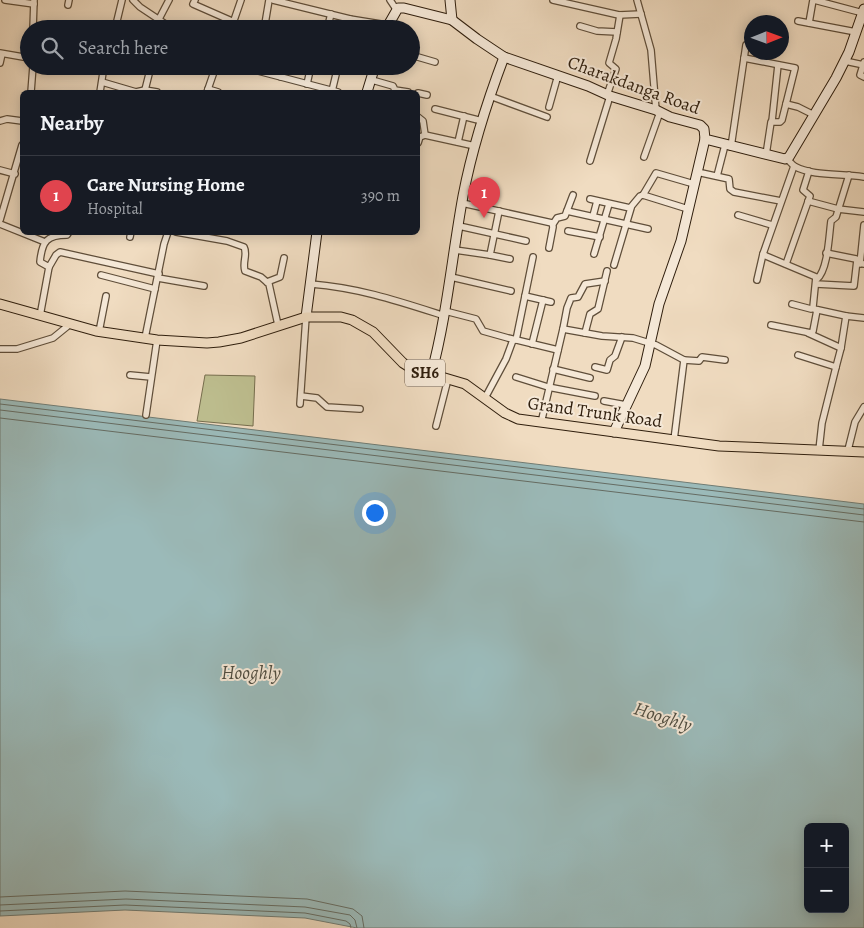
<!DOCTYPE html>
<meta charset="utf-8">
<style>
body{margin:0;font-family:Alegreya,serif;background:#20242c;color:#f1f3f6}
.controls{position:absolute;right:15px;bottom:15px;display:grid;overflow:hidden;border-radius:8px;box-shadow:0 2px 12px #0003}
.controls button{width:45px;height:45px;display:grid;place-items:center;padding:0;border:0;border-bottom:1px solid #363941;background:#171b24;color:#f1f3f6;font:25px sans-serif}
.compass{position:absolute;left:744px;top:15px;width:45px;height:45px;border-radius:50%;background:#171b24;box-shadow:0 2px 12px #0003;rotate:89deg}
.you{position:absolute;left:374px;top:512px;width:18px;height:18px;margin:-12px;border:4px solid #fff;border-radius:50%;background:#1a73e8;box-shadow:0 0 0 8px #1a73e833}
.badge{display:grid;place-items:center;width:32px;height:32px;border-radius:50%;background:#c59692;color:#fff;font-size:16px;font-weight:700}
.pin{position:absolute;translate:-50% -41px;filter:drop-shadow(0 1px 2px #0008)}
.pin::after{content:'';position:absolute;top:26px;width:18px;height:15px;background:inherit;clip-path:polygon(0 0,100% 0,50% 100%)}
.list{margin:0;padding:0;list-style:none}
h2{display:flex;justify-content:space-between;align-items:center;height:65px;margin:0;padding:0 20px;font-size:21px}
h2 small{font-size:16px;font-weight:400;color:#9ea1a6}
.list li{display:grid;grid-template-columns:32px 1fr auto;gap:15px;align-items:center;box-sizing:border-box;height:80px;padding:0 20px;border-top:1px solid #363941}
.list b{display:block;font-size:19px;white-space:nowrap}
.list p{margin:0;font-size:16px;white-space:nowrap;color:#9ea1a6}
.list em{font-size:16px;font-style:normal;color:#9ea1a6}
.icon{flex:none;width:28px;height:28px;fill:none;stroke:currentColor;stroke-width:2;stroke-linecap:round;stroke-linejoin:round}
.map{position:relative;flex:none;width:864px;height:928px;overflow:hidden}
.search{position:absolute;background:#171b24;box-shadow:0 2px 12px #0003;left:20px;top:20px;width:400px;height:55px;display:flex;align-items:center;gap:12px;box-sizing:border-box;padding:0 18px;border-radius:28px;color:#9ea1a6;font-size:19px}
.panel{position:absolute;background:#171b24;box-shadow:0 2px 12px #0003;left:20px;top:90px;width:400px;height:145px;border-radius:8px}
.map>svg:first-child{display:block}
</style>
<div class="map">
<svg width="864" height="928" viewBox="0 0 864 928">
<rect width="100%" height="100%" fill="#f0dcc1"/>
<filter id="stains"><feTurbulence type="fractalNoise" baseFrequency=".004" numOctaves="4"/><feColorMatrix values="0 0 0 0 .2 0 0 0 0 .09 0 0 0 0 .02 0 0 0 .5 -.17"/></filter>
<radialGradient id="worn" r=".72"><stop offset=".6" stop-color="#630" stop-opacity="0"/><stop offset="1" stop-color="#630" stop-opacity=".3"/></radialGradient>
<polygon fill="#bebf90" stroke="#766e4e" points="205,375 255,376 253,426 197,421"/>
<path fill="#9bbab9" stroke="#707c74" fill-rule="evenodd" d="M0 399 864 504V928H357L305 918 125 910 0 916ZM808 827H845V909H808Z"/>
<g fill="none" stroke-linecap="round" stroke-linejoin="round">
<g stroke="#656c63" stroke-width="1">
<polyline points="0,404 864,509"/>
<polyline points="0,410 864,515"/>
<polyline points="0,418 864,522"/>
<polyline points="0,897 125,891 307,899 353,909 362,916 364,928"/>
<polyline points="0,905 126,899 305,907 350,915 355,920 357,928"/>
<polyline points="0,911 125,905 305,913 346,921 350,924 351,928"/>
</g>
<defs>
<g id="street">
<polyline points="5,0 34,4"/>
<polyline points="133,0 140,7 173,29"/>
<polyline points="195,0 193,4 234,22"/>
<polyline points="269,0 265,24 290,29"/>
<polyline points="273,0 350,19 387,25"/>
<polyline points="390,0 396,9"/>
<polyline points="553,0 619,15 641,14"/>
<polyline points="637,0 651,50 656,110"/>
<polyline points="814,0 863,13"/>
<polyline points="68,5 69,0"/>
<polyline points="159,19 169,0"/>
<polyline points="798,21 856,32"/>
<polyline points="809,23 813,0"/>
<polyline points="580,26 597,31 617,32"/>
<polyline points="33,29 34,0"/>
<polyline points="115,29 122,0"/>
<polyline points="231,29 241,0"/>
<polyline points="327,29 331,14"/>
<polyline points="348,29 350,19"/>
<polyline points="0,53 29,58"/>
<polyline points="411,55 435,62"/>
<polyline points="744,58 795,68 782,120 780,122 771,122 766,155"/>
<polyline points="845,61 864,65"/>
<polyline points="864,62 860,75 864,77"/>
<polyline points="0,63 2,54"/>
<polyline points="254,66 258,71 281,77"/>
<polyline points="284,66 281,77 338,92"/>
<polyline points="372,80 393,86 395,90 408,92"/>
<polyline points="102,82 136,92 145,90 157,92"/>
<polyline points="307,84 311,66"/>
<polyline points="208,89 218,92"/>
<polyline points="145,90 151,66"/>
<polyline points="332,91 338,66"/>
<polyline points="31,92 33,66"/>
<polyline points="100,92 104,66"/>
<polyline points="207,92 216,66"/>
<polyline points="418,93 427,95"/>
<polyline points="607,95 616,69 609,63 616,39 620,15"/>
<polyline points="490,96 547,117"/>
<polyline points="786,104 798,107 814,115"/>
<polyline points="549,107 558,75"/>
<polyline points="435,109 482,121"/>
<polyline points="418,117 423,121 425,135"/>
<polyline points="0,121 7,119 22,121"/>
<polyline points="772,121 778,65"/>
<polyline points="458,142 464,116"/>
<polyline points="418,143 420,137 425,135 475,146"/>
<polyline points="731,147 746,45"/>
<polyline points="644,157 660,112"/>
<polyline points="787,159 794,166 763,254 766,256 816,277 813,307 814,309 846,316 841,348 836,367"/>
<polyline points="590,161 610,96"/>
<path d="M794 166C814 177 842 173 864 177"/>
<polyline points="0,170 15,174"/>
<polyline points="697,172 729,179 730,189 734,192 781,201"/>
<polyline points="717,176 725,145"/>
<polyline points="643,195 656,173 694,184"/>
<polyline points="590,199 630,208 640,196 643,195 688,209"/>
<polyline points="808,201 838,209 864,212"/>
<polyline points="462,203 552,223 553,227 549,248"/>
<polyline points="499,211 490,255 510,259"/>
<polyline points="567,211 648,229"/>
<polyline points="738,215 772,225"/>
<polyline points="593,216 597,201"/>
<polyline points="0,220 22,145"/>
<polyline points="0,224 45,242"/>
<polyline points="553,224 557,218 565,216 573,195"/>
<polyline points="459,226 526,241"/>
<polyline points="568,231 600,237"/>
<path d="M176 232 227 241 244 247C248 254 242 263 245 271L261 277 269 284 278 325"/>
<polyline points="130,237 131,232"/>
<polyline points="455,250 490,255"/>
<polyline points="826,253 856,259 859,263 864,264"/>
<polyline points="594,254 609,204"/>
<polyline points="786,264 810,196 803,190 809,171"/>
<polyline points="860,264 864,225"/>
<polyline points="614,265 631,208"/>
<polyline points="49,267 56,255 60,252 159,274"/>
<polyline points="101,275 155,289"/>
<polyline points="451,277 511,291"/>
<polyline points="158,278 204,286"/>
<path d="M817 279C828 270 829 235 831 221L836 217 849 175"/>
<polyline points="757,280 763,254"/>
<polyline points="267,282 280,277 284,258"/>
<path d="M311 284C360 288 398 301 445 316"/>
<polyline points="816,284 854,286 857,260"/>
<polyline points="525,296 551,302"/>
<polyline points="792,304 811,309 813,308"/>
<polyline points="445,311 476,319 483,331 508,338 558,350"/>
<path d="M40 316 49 267 40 262C42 241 47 235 67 235L69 232"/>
<polyline points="846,316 864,318"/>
<polyline points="771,325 811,333 813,331 817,310"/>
<polyline points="563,329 567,308 571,298 578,297 585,284 605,281"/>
<polyline points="99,332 106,296"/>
<polyline points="585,333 590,314 598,309 607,271"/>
<polyline points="808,333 841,348"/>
<polyline points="145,338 164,244 168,232"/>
<polyline points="516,340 533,257"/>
<polyline points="532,344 543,300"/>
<polyline points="0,349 17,349 53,338 69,325"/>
<polyline points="798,355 836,367 822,423 819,450"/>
<polyline points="684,360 699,361 702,357 725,360"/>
<polyline points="595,367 607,370 610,360 615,356 622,337"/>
<polyline points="553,369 590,378"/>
<polyline points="130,375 151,377"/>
<polyline points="516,377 548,387 595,396"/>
<polyline points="301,396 317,398 327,407 360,409"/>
<polyline points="485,398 506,359 513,340"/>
<polyline points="604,401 626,405"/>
<polyline points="300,404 306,317"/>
<polyline points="146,415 157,340"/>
<polyline points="541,423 563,329 602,336 633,338 656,345 684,360 674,440"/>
<polyline points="436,426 448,379"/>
<polyline points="848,450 855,422 864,407"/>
</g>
<g id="secondary">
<polyline points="450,0 452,20"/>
<polyline points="386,29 398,8 404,8 452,20 477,39 504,57 588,86 610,96 656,110 670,117 700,125 704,129 705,139 785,159 789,157 836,78 849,52 864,9"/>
<polyline points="367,92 375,66"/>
<polyline points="306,317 317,232"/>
<path d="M431 375C447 316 452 256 463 196 472 149 487 102 504 57"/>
<polyline points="614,432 645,366 659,304 681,241 705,139"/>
</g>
<polyline id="primary" points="0,304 96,331 157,340 207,343 219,342 241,338 306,317 341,317 352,320 373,332 403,363 411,368 465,384 505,413 518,419 719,446 864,452"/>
</defs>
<use href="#street" stroke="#5f4e3a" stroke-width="8"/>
<use href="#secondary" stroke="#2f1e0d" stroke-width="11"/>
<use href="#primary" stroke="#2f1e0d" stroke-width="11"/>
<use href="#street" stroke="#f5e8d7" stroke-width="5.5"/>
<use href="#secondary" stroke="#f5e8d7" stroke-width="9"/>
<use href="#primary" stroke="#f0dcc1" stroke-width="9"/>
</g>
<g text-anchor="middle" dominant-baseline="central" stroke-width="4" stroke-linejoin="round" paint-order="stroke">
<rect fill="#f5e8d7" stroke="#6a5b4a" stroke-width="1" x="405" y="359.5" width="40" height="27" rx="4"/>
<g font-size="16" font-weight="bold" fill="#2f1e0d">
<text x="425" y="373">SH6</text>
</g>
<g font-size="18" fill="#2f1e0d" stroke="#f5e8d7">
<text transform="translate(634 85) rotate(20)">Charakdanga Road</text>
<text transform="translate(595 412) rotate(8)">Grand Trunk Road</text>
</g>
<g font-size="19" font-style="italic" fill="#4f4d41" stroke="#f5e8d7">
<text x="251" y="673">Hooghly</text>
<text transform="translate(663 717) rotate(18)">Hooghly</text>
</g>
</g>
<rect width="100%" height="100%" filter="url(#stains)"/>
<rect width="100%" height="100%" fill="url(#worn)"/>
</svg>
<div class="controls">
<button>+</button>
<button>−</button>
</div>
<svg class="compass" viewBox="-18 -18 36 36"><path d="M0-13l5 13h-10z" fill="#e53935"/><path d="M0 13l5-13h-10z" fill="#9ea1a6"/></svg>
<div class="you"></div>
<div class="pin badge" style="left:484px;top:218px;background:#e0444e">1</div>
<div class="search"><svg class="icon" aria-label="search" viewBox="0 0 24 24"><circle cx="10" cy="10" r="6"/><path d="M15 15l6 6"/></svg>Search here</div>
<section class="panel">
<h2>Nearby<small></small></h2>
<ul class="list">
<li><span class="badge" style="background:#e0444e">1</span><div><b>Care Nursing Home</b><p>Hospital</p></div><em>390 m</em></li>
</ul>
</section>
</div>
